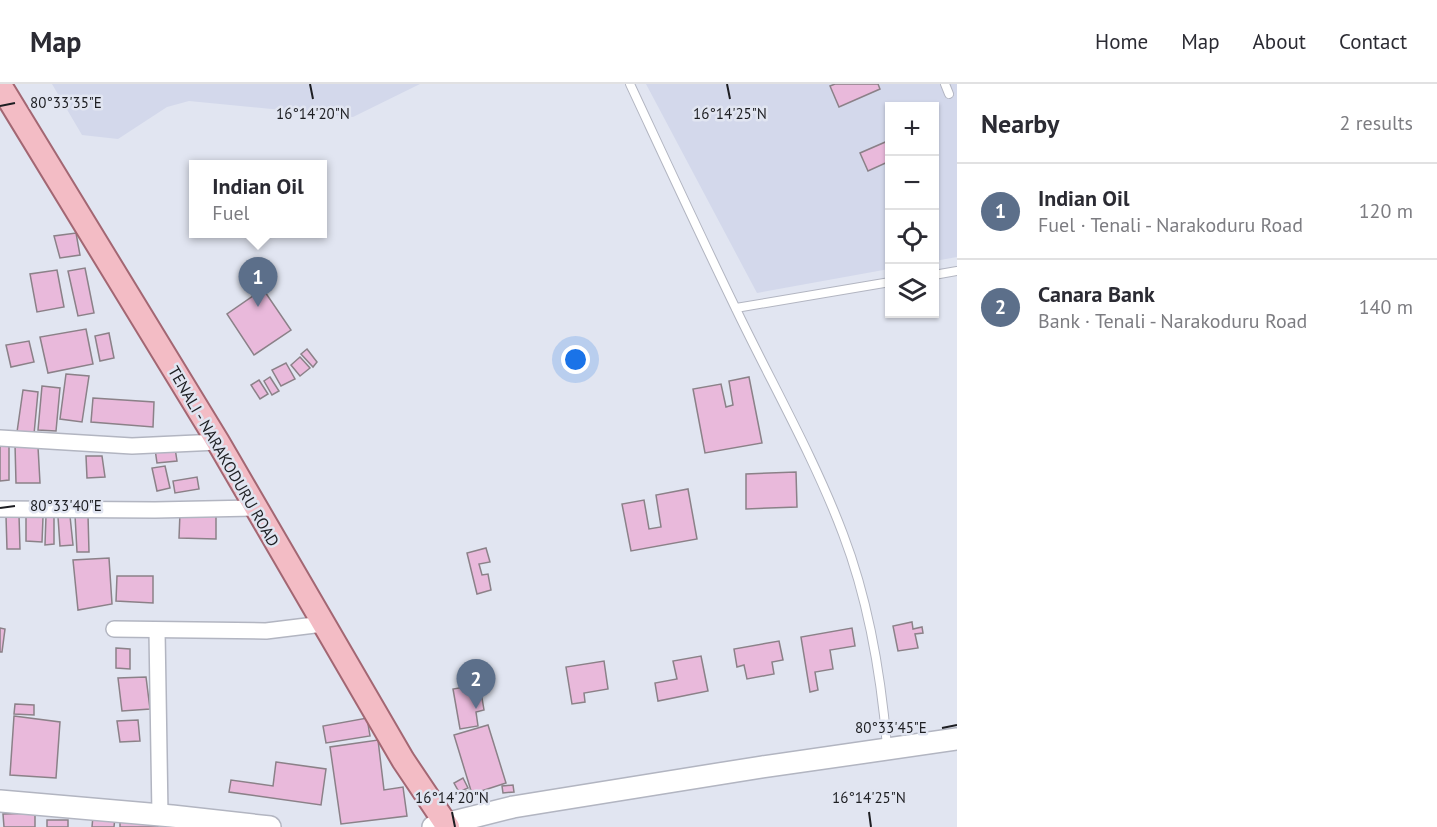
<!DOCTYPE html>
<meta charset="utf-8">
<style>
body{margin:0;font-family:"PT Sans",sans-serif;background:#f2f2f3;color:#2b2b33}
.controls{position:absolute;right:18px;top:18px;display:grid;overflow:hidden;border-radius:0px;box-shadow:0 2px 4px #0004}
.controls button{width:54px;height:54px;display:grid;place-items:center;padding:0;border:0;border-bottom:2px solid #e1e1e2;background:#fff;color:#2b2b33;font:30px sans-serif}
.you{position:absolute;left:576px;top:276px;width:21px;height:21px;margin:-15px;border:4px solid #fff;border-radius:50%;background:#1a73e8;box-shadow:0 0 0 9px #1a73e833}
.badge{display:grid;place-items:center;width:39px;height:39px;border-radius:50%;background:#885900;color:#fff;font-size:20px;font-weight:700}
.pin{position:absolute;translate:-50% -50px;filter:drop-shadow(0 2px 3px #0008)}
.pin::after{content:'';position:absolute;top:32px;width:21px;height:18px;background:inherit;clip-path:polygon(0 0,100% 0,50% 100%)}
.popup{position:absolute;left:189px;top:76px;width:138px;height:78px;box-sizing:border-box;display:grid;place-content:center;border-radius:0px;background:#fff;filter:drop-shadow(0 2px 4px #0005);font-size:20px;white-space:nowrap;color:#7c7c81}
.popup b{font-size:22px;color:#2b2b33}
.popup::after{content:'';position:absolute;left:50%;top:100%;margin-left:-12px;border:12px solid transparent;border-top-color:#fff}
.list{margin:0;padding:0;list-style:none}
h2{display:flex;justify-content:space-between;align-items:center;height:78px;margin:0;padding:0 24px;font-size:26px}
h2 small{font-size:20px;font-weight:400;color:#7c7c81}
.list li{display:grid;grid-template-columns:39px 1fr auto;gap:18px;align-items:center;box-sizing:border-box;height:96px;padding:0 24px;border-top:2px solid #e1e1e2}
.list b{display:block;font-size:22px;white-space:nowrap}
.list p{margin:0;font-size:20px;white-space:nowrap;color:#7c7c81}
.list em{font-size:20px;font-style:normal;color:#7c7c81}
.icon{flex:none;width:33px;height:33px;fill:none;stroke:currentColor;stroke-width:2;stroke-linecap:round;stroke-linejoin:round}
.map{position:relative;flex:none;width:957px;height:743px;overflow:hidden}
header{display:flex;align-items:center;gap:36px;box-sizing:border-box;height:84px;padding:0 30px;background:#fff;border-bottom:2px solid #e1e1e2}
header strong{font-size:28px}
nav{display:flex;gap:33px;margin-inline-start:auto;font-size:21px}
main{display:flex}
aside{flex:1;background:#fff}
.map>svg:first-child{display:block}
</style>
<header>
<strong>Map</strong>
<nav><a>Home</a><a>Map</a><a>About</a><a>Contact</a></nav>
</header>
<main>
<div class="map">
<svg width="957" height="743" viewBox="0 0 957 743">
<rect width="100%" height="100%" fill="#e1e5f1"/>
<g fill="#d3d8eb">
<polygon points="52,0 420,0 353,33 189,17 167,23 118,55 82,51"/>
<polygon points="646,0 957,0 957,173 935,177 934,22 890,22 889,185 757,209"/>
</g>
<g fill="#e9b9db" stroke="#8b8188" stroke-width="1.5">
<polygon points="835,0 878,0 880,5 839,23 830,2"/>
<polygon points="890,56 890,77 868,87 860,69"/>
<polygon points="76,149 80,171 60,174 54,152"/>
<polygon points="85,184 94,229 78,232 68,187"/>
<polygon points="57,186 64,223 37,228 30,190"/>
<polygon points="263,205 291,246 254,271 227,230"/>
<polygon points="86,245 93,280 48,289 40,253"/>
<polygon points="109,249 114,274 100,277 95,252"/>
<polygon points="29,257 34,278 11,283 6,261"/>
<polygon points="307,265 317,278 313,283 301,270"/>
<polygon points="300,273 310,284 300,292 291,281"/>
<polygon points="286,279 295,295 281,302 272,286"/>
<polygon points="66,290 89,292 82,338 60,335"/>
<polygon points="270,293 279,307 272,311 264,297"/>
<polygon points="749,293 762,359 705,369 693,305 721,300 726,323 733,321 729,297"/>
<polygon points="259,296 268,310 260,315 251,301"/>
<polygon points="42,302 60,304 56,347 38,346"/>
<polygon points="23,306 38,308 34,350 17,348"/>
<polygon points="93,314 154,318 153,343 91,338"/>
<polygon points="0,360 9,360 9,396 0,397"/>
<polygon points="15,360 38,363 40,399 16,399"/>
<polygon points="175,364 177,377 157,379 155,365"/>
<polygon points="86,372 102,372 105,393 87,394"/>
<polygon points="165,382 170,404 157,407 152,384"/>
<polygon points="796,388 797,423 746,425 746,390"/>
<polygon points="197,393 199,405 175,409 173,397"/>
<polygon points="688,405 697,455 631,467 622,420 644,416 649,445 661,443 656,411"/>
<polygon points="180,429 216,430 216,455 179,454"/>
<polygon points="26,430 43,433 42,458 26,457"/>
<polygon points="19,431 20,465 7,465 6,432"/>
<polygon points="75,431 88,431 89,468 77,468"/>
<polygon points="46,432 54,432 54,460 45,461"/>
<polygon points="70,432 73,461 60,462 58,433"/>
<polygon points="486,464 490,478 479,480 482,491 488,490 491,506 477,510 467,469"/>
<polygon points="109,474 112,520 78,526 73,476"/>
<polygon points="117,492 153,492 153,519 116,517"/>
<polygon points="912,538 913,545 922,543 923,549 915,550 918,564 898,567 893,542"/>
<polygon points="0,544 5,545 2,568 0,568"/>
<polygon points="852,544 855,562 830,566 833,585 815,588 818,606 810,608 801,553"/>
<polygon points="779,557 783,576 772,578 774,590 747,595 744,581 737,583 734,565"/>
<polygon points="116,564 130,565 130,585 116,584"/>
<polygon points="701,572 708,607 658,617 655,599 677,595 673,577"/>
<polygon points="604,577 608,605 584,609 585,618 572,620 566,583"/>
<polygon points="484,581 488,607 481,608 484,626 476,628 478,642 460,645 453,605 465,603 462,584"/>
<polygon points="146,593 150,625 122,627 118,594"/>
<polygon points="15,620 34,621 34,631 14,630"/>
<polygon points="14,632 60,638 56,694 10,691"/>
<polygon points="367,634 370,652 326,659 323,642"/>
<polygon points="138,636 140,657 120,658 117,637"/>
<polygon points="488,641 506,699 472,710 454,651"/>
<polygon points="378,656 384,706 403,703 407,732 341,740 330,663"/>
<polygon points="276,678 326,685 321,721 229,708 231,696 273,702"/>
<polygon points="463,694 468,704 459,708 454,699"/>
<polygon points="513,701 514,708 503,709 502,702"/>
<polygon points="470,706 472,717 466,718 464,708"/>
<polygon points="35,729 35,743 4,743 3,730"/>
<polygon points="93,732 115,733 114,743 92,743"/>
<rect x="47" y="736" width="21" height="7"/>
<polygon points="120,737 158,739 158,743 120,743"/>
</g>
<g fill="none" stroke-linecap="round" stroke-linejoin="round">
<defs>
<g id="service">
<path d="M630 0C665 75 700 151 736 225 772 300 814 373 843 450 869 518 881 591 887 662"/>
<polyline points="945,0 949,10"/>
<polyline points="934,191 957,187"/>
<polyline points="736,224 890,198"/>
</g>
<g id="minor">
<polyline points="0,354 132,362 218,358"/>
<polyline points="0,425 155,426 254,424"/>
<polyline points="114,545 266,547 323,540"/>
<polyline points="157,547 160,731"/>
</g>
<g id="secondary">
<polyline points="0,717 172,732 270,743"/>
<polyline points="433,743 513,723 550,717 762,683 957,655"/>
</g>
<polyline id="primary" points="0,1 218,358 403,676 448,743"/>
</defs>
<use href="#service" stroke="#b2b5c1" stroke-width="10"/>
<use href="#minor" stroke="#b2b5c1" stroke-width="18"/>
<use href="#secondary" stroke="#b2b5c1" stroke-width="24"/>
<use href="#primary" stroke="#a36773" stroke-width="26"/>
<use href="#service" stroke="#fff" stroke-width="8"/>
<use href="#minor" stroke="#fff" stroke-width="15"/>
<use href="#secondary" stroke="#fff" stroke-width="21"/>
<use href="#primary" stroke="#f3bcc5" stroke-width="22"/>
</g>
<path fill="none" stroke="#1d1e22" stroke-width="2" d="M310 0 313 15M727 0 730 15M0 22 15 19M0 424 15 422M942 644 957 641M452 728 455 743M869 728 871 743"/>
<g text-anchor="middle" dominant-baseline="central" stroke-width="5" stroke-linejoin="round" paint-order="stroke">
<g font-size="16" fill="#1d1e22" stroke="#e1e5f1">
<text transform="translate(224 372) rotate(60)">TENALI - NARAKODURU ROAD</text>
</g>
</g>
<g font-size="15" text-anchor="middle" fill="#1d1e22" stroke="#e1e5f1" stroke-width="5" stroke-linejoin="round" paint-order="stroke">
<text x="66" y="24">80°33'35"E</text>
<text x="313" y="35">16°14'20"N</text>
<text x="730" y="35">16°14'25"N</text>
<text x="66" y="427">80°33'40"E</text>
<text x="891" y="649">80°33'45"E</text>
<text x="452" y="719">16°14'20"N</text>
<text x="869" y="719">16°14'25"N</text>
</g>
</svg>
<div class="controls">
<button>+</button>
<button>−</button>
<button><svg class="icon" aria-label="locate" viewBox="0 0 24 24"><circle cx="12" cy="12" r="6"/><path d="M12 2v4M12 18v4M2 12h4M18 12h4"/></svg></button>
<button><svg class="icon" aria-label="layers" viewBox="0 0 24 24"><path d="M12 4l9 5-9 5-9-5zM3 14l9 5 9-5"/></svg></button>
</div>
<div class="you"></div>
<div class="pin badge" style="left:258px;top:223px;background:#5c6f8a">1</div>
<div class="popup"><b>Indian Oil</b>Fuel</div>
<div class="pin badge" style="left:476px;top:625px;background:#5c6f8a">2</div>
</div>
<aside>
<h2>Nearby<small>2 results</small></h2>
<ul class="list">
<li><span class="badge" style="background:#5c6f8a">1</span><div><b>Indian Oil</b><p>Fuel · Tenali - Narakoduru Road</p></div><em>120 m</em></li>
<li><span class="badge" style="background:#5c6f8a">2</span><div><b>Canara Bank</b><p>Bank · Tenali - Narakoduru Road</p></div><em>140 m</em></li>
</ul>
</aside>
</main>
